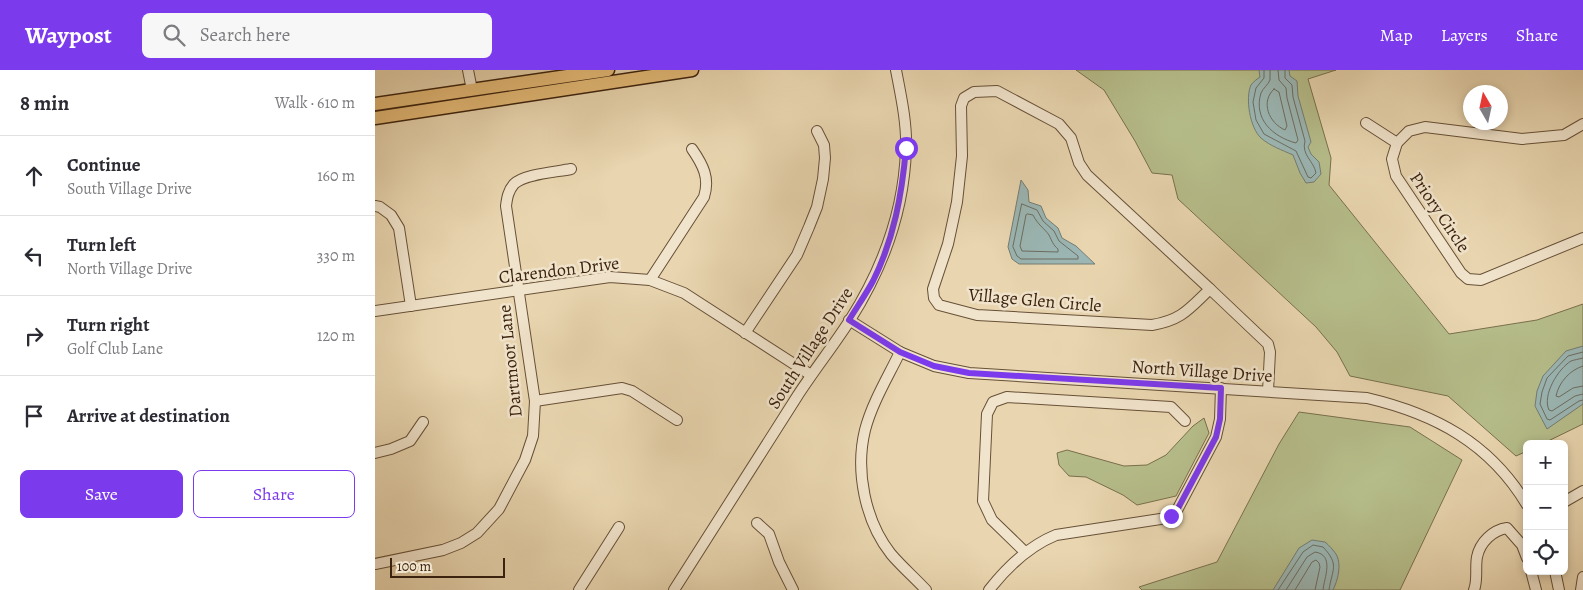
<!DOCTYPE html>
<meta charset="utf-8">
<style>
body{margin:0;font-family:Alegreya,serif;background:#f7f7f7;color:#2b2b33}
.controls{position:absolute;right:15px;bottom:15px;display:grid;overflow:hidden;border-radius:8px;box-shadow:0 2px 8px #0003}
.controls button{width:45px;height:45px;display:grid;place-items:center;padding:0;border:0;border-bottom:1px solid #e1e1e2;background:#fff;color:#2b2b33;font:25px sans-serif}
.compass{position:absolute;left:1088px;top:15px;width:45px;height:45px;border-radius:50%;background:#fff;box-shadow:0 2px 8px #0003;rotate:351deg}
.scale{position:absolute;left:15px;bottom:12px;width:115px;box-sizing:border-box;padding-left:5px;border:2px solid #3c230f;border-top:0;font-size:14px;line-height:18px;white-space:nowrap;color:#3c230f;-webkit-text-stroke:4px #f1e4cc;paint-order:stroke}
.stop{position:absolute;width:15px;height:15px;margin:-11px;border:4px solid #7c3aed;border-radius:50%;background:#fff}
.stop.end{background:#7c3aed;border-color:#fff;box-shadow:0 1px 5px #0008}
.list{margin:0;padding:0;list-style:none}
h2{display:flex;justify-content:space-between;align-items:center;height:65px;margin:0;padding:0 20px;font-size:21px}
h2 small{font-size:16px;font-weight:400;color:#7c7c81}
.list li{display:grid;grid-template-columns:32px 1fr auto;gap:15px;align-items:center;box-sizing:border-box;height:80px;padding:0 20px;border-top:1px solid #e1e1e2}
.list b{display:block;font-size:19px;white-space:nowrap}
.list p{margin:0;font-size:16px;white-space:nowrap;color:#7c7c81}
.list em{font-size:16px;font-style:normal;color:#7c7c81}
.actions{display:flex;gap:10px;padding:15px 20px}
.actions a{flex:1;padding:11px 0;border:1px solid #7c3aed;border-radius:8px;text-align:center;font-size:18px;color:#7c3aed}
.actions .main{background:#7c3aed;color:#fff}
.icon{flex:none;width:28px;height:28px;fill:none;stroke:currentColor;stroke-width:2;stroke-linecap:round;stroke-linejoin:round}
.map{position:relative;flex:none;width:1208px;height:520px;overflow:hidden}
header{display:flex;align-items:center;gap:30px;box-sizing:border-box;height:70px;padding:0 25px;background:#7c3aed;color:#fff}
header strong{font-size:24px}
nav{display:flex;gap:28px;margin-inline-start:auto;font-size:18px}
.search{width:350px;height:45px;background:#f7f7f7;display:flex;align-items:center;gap:12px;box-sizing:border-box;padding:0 18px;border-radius:8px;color:#7c7c81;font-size:19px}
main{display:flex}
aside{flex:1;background:#fff}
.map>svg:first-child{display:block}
</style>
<header>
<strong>Waypost</strong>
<div class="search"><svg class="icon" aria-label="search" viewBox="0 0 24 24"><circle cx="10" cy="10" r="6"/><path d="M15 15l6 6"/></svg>Search here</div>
<nav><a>Map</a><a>Layers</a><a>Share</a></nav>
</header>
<main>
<aside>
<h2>8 min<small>Walk · 610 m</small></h2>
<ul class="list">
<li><svg class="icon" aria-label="ahead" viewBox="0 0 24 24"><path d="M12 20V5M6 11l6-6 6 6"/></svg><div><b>Continue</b><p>South Village Drive</p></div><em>160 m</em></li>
<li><svg class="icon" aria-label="left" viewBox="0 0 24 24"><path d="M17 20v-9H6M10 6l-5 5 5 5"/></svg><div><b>Turn left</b><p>North Village Drive</p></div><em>330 m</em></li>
<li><svg class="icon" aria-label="right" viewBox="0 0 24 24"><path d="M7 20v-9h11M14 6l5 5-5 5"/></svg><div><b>Turn right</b><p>Golf Club Lane</p></div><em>120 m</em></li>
<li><svg class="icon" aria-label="arrive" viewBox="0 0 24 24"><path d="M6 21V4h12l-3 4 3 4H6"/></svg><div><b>Arrive at destination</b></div></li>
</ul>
<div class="actions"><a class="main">Save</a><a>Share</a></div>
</aside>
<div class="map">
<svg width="1208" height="520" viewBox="0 0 1208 520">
<rect width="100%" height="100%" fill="#e9d6b0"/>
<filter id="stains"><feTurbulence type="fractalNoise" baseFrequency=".004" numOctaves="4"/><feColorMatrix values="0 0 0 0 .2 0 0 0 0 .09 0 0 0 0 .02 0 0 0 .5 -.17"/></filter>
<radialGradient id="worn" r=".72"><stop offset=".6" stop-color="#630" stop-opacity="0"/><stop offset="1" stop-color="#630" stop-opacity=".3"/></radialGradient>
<g fill="#b6be8b" stroke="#79704d">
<polygon points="701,0 961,0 933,9 956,88 954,115 1074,264 1162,250 1208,234 1208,354 1167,374 1152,374 1152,381 1141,386 1073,326 975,306 962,282 941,257 803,129 797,105 777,103 760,71 729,20"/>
<polygon points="924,342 1035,357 1087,390 1025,520 767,520 764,517 842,492 904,374"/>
<polygon points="829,348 834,363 801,426 762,435 748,425 711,407 694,406 684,395 682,383 692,380 749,396 772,395 791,385 818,356"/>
</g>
<g fill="#9bb7b5" stroke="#757c73">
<path d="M884 0H914L915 6 922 11 923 26 936 72 933 77 936 84 944 92 946 104 939 112 931 113 925 103 918 85C907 80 895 76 886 68 875 58 870 28 876 15 878 12 882 9 885 7Z"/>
<polygon points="646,110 653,120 654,132 666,136 671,148 683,158 687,168 701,176 720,194 644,194 637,189 633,177"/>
<polygon points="1208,276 1208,334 1172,359 1160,336 1162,321 1168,306 1191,281"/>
<path d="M937 470 950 472C954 475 958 480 961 484 967 494 963 510 958 520H898L924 478Z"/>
</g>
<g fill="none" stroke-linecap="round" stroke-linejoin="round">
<g stroke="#6c6d62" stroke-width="1">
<path d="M889 0V8L881 18 878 32 881 50 889 64 921 81 933 107 936 108 941 103C939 91 926 85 930 71L918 27 917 15 910 8V0"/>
<path d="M895 0V10C893 15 888 18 886 23 878 49 898 67 921 73L923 70 912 28 911 18 904 10 903 0"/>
<path d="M899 19 904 22 912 56 910 60C894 53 885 32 899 19Z"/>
<polygon points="647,134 662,140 668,151 679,161 684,171 703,186 703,189 646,189 642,186 638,177"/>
<path d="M653 144 658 145C663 155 669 158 674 165 677 171 678 175 683 179V182L647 181 645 176 651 145Z"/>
<polyline points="1208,282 1193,286 1172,308 1167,322 1165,334 1172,349 1175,350 1204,331 1208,330"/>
<path d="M1208 288C1204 289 1199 290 1196 291 1183 299 1167 325 1174 340L1177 341 1200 326 1208 324"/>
<path d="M1208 296C1195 300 1184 312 1181 326L1184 327 1198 318 1208 316"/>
<path d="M903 520 928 482 938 475 948 477C965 495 957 499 954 520"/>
<path d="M911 520 932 487 940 482C960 485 949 508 948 520"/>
<polyline points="920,520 937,492 941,490 944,493 945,497 940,520"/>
</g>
<defs>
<g id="minor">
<polyline points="93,0 97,20"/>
<path d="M622 21 684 54 696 68 704 93 712 105 835 219C814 239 807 250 777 255L602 245 564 235 559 228 558 219 573 174 582 132 587 86 586 36 589 28 599 22Z"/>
<polyline points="991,53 1022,73"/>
<polyline points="1208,54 1189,65 1147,69 1050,57 1034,61 1022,73 1017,89 1021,106 1086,203 1093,209 1106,210 1208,168"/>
<polyline points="0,136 5,137 16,145 24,158 36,236"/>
<path d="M275 210 329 127C335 108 328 95 317 79"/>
<polyline points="835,219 893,274 895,282 893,321"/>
<polyline points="0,241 235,207 275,210 309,223 436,305"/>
<path d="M474 250 525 282 559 296 594 303 992 328C1060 344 1115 373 1152 435"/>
<polyline points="370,263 422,185 434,157 442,137 448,109 450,88 449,75 442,61"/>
<path d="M525 282C513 307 497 333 490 360 480 401 490 451 516 484 527 497 540 508 551 520"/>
<polyline points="160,331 247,318 257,321 302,350"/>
<polyline points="0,383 16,379 35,371 48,352"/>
<polyline points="1189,432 1208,421"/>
<polyline points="382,453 394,464 404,492 418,520"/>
<polyline points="650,482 617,450 608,431 612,344 618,332 632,327 796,337 810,351"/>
<path d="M0 494 68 480 86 473 102 463 124 439 150 390 158 366 160 331 131 136C132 128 133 121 139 114 149 104 181 102 196 99"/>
<polyline points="1156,501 1161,520"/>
<polyline points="1180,501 1184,520"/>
<polyline points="204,520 244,457"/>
<path d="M299 520C341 455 382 390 423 325 440 299 459 275 475 250 508 198 529 141 531 79 532 53 526 26 521 0"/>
<path d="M614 520C632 497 654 476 681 465L792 448 800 444 841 367 845 349 846 318"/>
<path d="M1099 520C1103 510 1100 498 1102 487 1105 472 1118 460 1132 458L1147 475 1152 488"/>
<polyline points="1206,520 1208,507"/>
</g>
<g id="major">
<polyline points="0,34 233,0"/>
<polyline points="0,48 317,0"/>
</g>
</defs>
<use href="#minor" stroke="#675037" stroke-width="12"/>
<use href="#major" stroke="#3c230f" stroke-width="15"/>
<use href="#minor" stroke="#f1e4cc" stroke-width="10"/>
<use href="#major" stroke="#e4bb78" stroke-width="12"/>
</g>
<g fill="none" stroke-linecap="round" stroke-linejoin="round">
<path stroke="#7c3aed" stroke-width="6" d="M531 78C527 124 519 169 498 211 491 224 482 237 474 250L525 282 559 296 594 303 846 318 845 349 841 367 800 444 796 446"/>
</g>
<g text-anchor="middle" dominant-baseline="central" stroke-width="5" stroke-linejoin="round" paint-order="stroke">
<g font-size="18" fill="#3c230f" stroke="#f1e4cc">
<text transform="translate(1065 142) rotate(56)">Priory Circle</text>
<text transform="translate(184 200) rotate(-7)">Clarendon Drive</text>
<text transform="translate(660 230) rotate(5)">Village Glen Circle</text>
<text transform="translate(435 278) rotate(-57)">South Village Drive</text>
<text transform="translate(135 291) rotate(-96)">Dartmoor Lane</text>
<text transform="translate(827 301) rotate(4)">North Village Drive</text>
</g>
</g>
<rect width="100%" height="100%" filter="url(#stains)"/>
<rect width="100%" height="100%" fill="url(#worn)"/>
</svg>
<div class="controls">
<button>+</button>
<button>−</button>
<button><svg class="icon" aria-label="locate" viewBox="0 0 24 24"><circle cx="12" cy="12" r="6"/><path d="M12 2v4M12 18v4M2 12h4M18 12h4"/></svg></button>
</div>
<svg class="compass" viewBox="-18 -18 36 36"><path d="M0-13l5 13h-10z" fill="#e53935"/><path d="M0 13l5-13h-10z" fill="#7c7c81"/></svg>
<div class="scale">100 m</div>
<div class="stop" style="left:531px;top:78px"></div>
<div class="stop end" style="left:796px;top:446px"></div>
</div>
</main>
